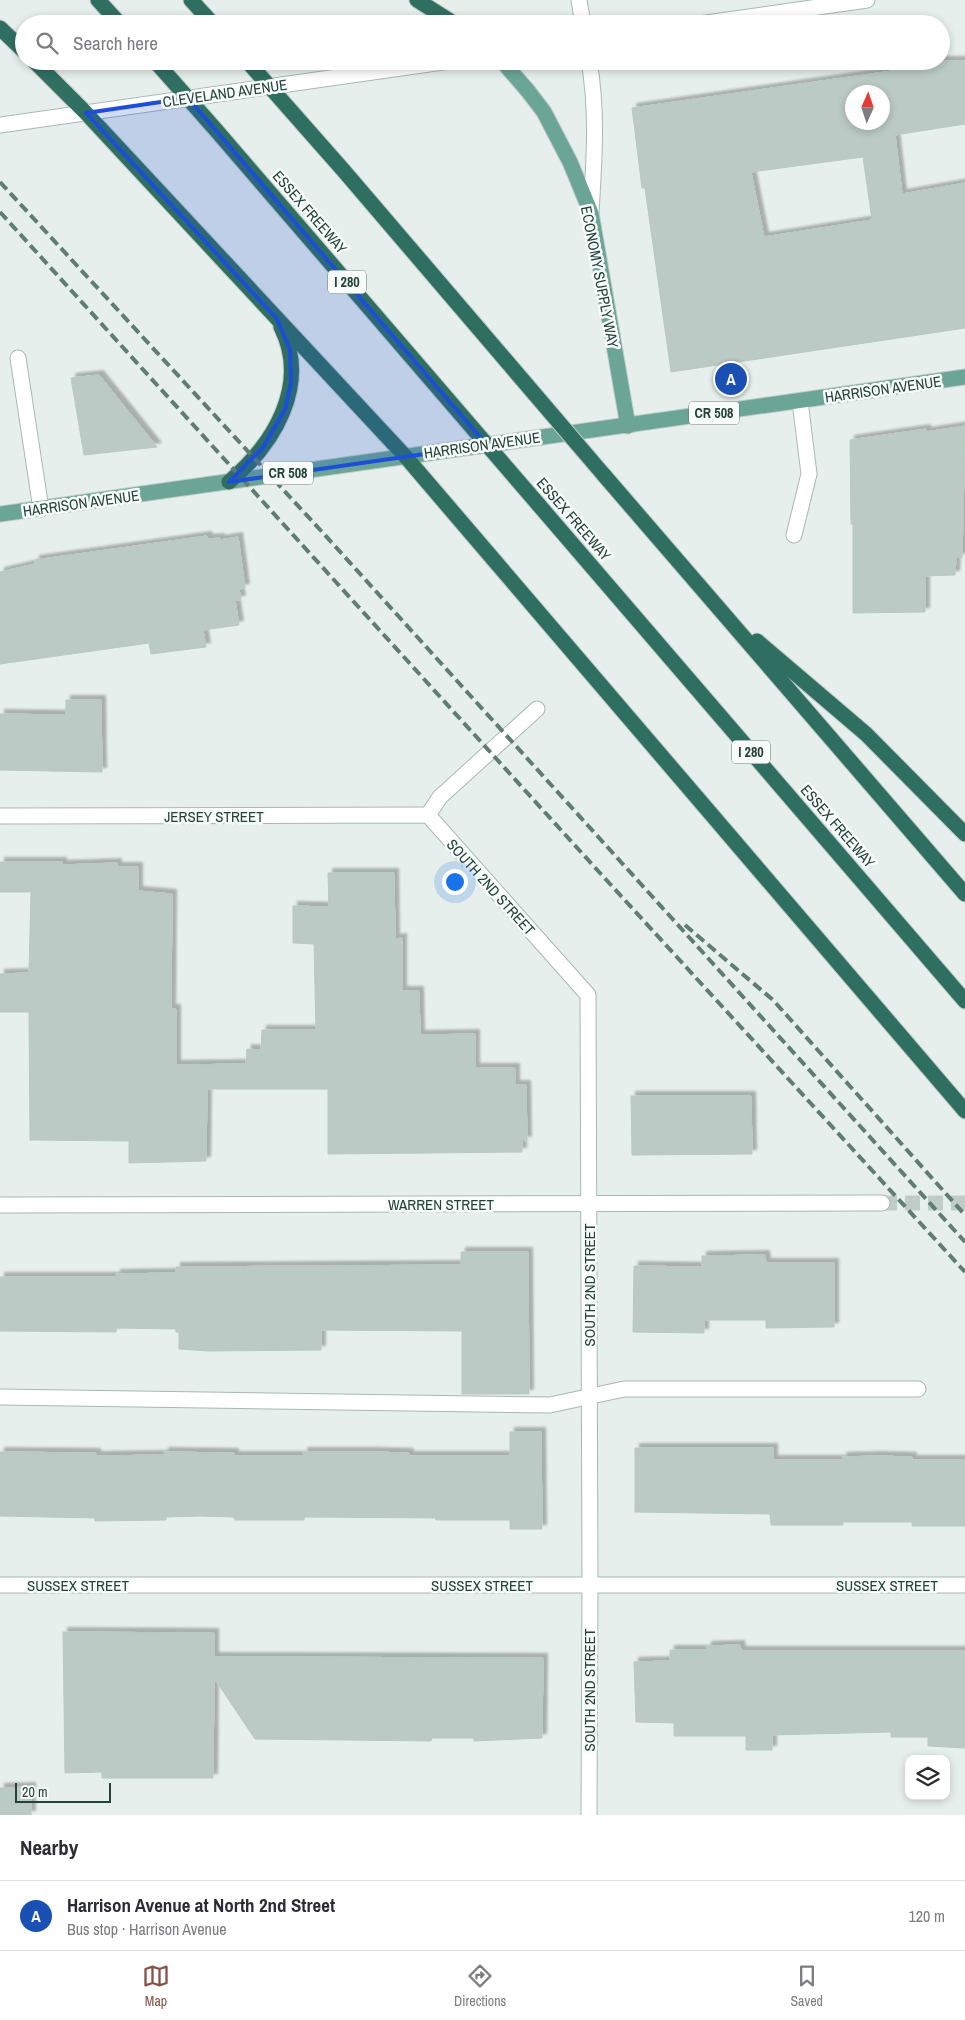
<!DOCTYPE html>
<meta charset="utf-8">
<style>
body{margin:0;font-family:"Archivo Narrow",sans-serif;background:#f2f2f3;color:#2b2b33}
.controls{position:absolute;right:15px;bottom:15px;display:grid;overflow:hidden;border-radius:10px;box-shadow:0 2px 8px #0003}
.controls button{width:45px;height:45px;display:grid;place-items:center;padding:0;border:0;border-bottom:1px solid #e1e1e2;background:#fff;color:#2b2b33;font:25px sans-serif}
.compass{position:absolute;left:845px;top:85px;width:45px;height:45px;border-radius:50%;background:#fff;box-shadow:0 2px 8px #0003;rotate:3deg}
.scale{position:absolute;left:15px;bottom:12px;width:96px;box-sizing:border-box;padding-left:5px;border:2px solid #24423a;border-top:0;font-size:14px;line-height:18px;white-space:nowrap;color:#24423a;-webkit-text-stroke:4px #f7fbf9;paint-order:stroke}
.you{position:absolute;left:454px;top:881px;width:18px;height:18px;margin:-12px;border:4px solid #fff;border-radius:50%;background:#1a73e8;box-shadow:0 0 0 8px #1a73e833}
.badge{display:grid;place-items:center;width:32px;height:32px;border-radius:50%;background:#855347;color:#fff;font-size:16px;font-weight:700}
.pin{position:absolute;translate:-50% -50%;border:2px solid #fff;box-shadow:0 1px 5px #0006}
.list{margin:0;padding:0;list-style:none}
h2{display:flex;justify-content:space-between;align-items:center;height:65px;margin:0;padding:0 20px;font-size:21px}
h2 small{font-size:16px;font-weight:400;color:#7c7c81}
.list li{display:grid;grid-template-columns:32px 1fr auto;gap:15px;align-items:center;box-sizing:border-box;height:70px;padding:0 20px;border-top:1px solid #e1e1e2}
.list b{display:block;font-size:19px;white-space:nowrap}
.list p{margin:0;font-size:16px;white-space:nowrap;color:#7c7c81}
.list em{font-size:16px;font-style:normal;color:#7c7c81}
.icon{flex:none;width:28px;height:28px;fill:none;stroke:currentColor;stroke-width:2;stroke-linecap:round;stroke-linejoin:round}
.map{position:relative;flex:none;width:965px;height:1815px;overflow:hidden}
.search{position:absolute;background:#fff;box-shadow:0 2px 8px #0003;left:15px;right:15px;top:15px;height:55px;display:flex;align-items:center;gap:12px;box-sizing:border-box;padding:0 18px;border-radius:28px;color:#7c7c81;font-size:19px}
.sheet{height:135px;background:#fff}
nav{display:flex;justify-content:space-around;align-items:center;box-sizing:border-box;height:70px;border-top:1px solid #e1e1e2;background:#fff;font-size:14px;color:#7c7c81}
nav a{display:grid;justify-items:center;gap:2px}
nav .on{color:#855347}
.map>svg:first-child{display:block}
</style>
<div class="map">
<svg width="965" height="1815" viewBox="0 0 965 1815">
<defs>
<filter id="shadow"><feDropShadow dx="4.5" dy="-4.5" stdDeviation="1" flood-color="#0004"/></filter>
</defs>
<rect width="100%" height="100%" fill="#e6efeb"/>
<g fill="#bbcac4" stroke="#b8c9c2" fill-rule="evenodd" filter="url(#shadow)">
<path d="M891 61H965V124L895 135 902 194 965 183V328L671 372 645 188H642L632 108 892 71ZM852 92H882V122H852ZM863 157 872 220 764 237 751 172Z"/>
<polygon points="99,375 157,447 84,455 71,378"/>
<polygon points="965,426 962,558 956,557 955,575 925,576 925,612 853,613 853,524 851,524 850,440 926,429 926,432"/>
<polygon points="207,536 208,539 220,538 220,540 238,537 245,588 239,589 241,600 235,600 239,625 203,630 206,647 151,654 149,643 0,664 0,572 35,564 35,560"/>
<polygon points="66,700 101,700 102,772 0,770 0,714 66,715"/>
<polygon points="0,862 62,862 62,865 117,863 117,867 138,867 138,891 172,894 171,1009 176,1009 176,1065 246,1064 247,1049 261,1050 262,1030 316,1030 314,944 293,943 293,906 329,907 328,873 394,873 395,939 402,938 402,991 419,991 420,1035 475,1034 475,1068 515,1068 515,1085 526,1085 527,1141 522,1140 522,1152 328,1154 328,1089 207,1089 206,1161 129,1163 129,1141 30,1140 29,1012 0,1012 0,974 29,973 31,892 0,892"/>
<polygon points="631,1096 751,1096 752,1154 632,1155"/>
<polygon points="461,1252 528,1252 529,1394 462,1394 462,1331 321,1330 321,1350 209,1351 179,1349 179,1332 176,1332 176,1329 116,1328 116,1332 0,1331 0,1277 116,1277 116,1274 176,1273 176,1267 461,1265"/>
<polygon points="765,1255 766,1263 834,1263 834,1327 766,1328 766,1320 704,1320 704,1333 633,1332 634,1266 702,1267 702,1256"/>
<polygon points="510,1432 541,1432 542,1529 510,1529 510,1520 436,1520 435,1518 304,1517 304,1520 235,1520 234,1517 200,1516 166,1517 166,1520 95,1521 95,1518 0,1516 0,1452 96,1453 96,1456 165,1455 164,1452 234,1453 234,1456 304,1456 303,1452 372,1452 409,1453 409,1456 510,1456"/>
<polygon points="635,1448 773,1448 773,1460 843,1460 842,1457 878,1456 912,1457 912,1460 965,1460 965,1526 912,1526 912,1522 843,1522 843,1525 771,1525 770,1514 635,1512"/>
<polygon points="63,1632 214,1633 214,1657 543,1658 542,1738 474,1741 474,1738 432,1738 431,1741 255,1739 214,1678 213,1778 102,1778 102,1772 65,1773"/>
<polygon points="740,1645 741,1651 965,1651 965,1748 928,1746 928,1737 891,1737 891,1732 772,1735 772,1750 746,1750 746,1736 674,1736 674,1723 636,1722 634,1662 670,1661 670,1650 707,1650 707,1646"/>
<polygon points="31,1787 31,1815 0,1815 0,1788"/>
</g>
<g fill="none" stroke-linecap="round" stroke-linejoin="round">
<polyline stroke="#bfccc8" stroke-width="15" stroke-dasharray="15 8" stroke-linecap="butt" points="882,1203 965,1203"/>
<defs>
<g id="lane">
<polyline points="18,358 41,509"/>
<polyline points="794,535 809,474 800,401"/>
<polyline points="428,815 440,797 537,709"/>
<polyline points="0,1397 550,1405 624,1389 918,1389"/>
</g>
<g id="street">
<polyline points="699,24 867,0"/>
<polyline points="0,125 450,61"/>
<polyline points="0,816 428,815 588,995 590,1585 589,1815"/>
<polyline points="0,1205 882,1203"/>
<polyline points="0,1585 965,1585"/>
</g>
<g id="secondary">
<polyline points="579,0 583,24"/>
<path d="M589 61C598 112 594 162 591 213"/>
</g>
<g id="primary">
<polyline points="502,61 528,91 544,112 570,162 591,213 628,426"/>
<polyline points="0,514 965,377"/>
</g>
<g id="highway">
<polyline points="98,0 120,24"/>
<polyline points="191,0 213,24"/>
<polyline points="417,0 455,24"/>
<polyline points="0,28 24,51"/>
<polyline points="34,61 86,113 405,456 965,1111"/>
<polyline points="603,474 965,894"/>
<path d="M229 482C274 444 310 385 281 327"/>
<polyline points="538,504 965,1001"/>
<polyline points="757,641 866,734 965,834"/>
</g>
</defs>
<use href="#lane" stroke="#a8b8b2" stroke-width="17"/>
<use href="#street" stroke="#a8b8b2" stroke-width="17"/>
<use href="#secondary" stroke="#a4bbb3" stroke-width="17"/>
<use href="#primary" stroke="#c2cac8" stroke-width="17"/>
<use href="#highway" stroke="#c2cac8" stroke-width="17"/>
<use href="#lane" stroke="#fff" stroke-width="15"/>
<use href="#street" stroke="#fff" stroke-width="15"/>
<use href="#secondary" stroke="#fff" stroke-width="15"/>
<use href="#primary" stroke="#6aa596" stroke-width="15"/>
<use href="#highway" stroke="#2f6f62" stroke-width="15"/>
<g stroke="#5f7d75" stroke-width="4" stroke-dasharray="10 5" stroke-linecap="butt">
<polyline points="0,182 324,534 965,1242"/>
<polyline points="0,212 600,873 965,1272"/>
<polyline points="685,925 773,1000 965,1215"/>
</g>
<defs>
<g id="highway-bridge">
<polyline points="155,61 216,130 538,504"/>
<polyline points="247,61 344,171 603,474"/>
</g>
</defs>
<use href="#highway-bridge" stroke="#c2cac8" stroke-width="17" stroke-linecap="butt"/>
<use href="#highway-bridge" stroke="#2f6f62" stroke-width="15"/>
</g>
<path fill="#1d4ed8" fill-opacity="0.2" stroke="#1d4ed8" stroke-width="4" stroke-linejoin="round" d="M188 98 487 445 229 482 263 447 285 409 291 383 290 350 277 319 86 113Z"/>
<g text-anchor="middle" dominant-baseline="central" stroke-width="5" stroke-linejoin="round" paint-order="stroke">
<g fill="#f7fbf9" stroke="#637a73" stroke-width="1">
<rect x="328" y="270.5" width="38" height="23" rx="4"/>
<rect x="689" y="401.5" width="50" height="23" rx="4"/>
<rect x="263" y="461.5" width="50" height="23" rx="4"/>
<rect x="732" y="740.5" width="38" height="23" rx="4"/>
</g>
<g font-size="14" font-weight="bold" fill="#24423a">
<text x="347" y="282">I 280</text>
<text x="714" y="413">CR 508</text>
<text x="288" y="473">CR 508</text>
<text x="751" y="752">I 280</text>
</g>
<g font-size="15" fill="#24423a" stroke="#f7fbf9">
<text transform="translate(225 93) rotate(-8)">CLEVELAND AVENUE</text>
<text transform="translate(310 212) rotate(49)">ESSEX FREEWAY</text>
<text transform="translate(600 277) rotate(79)">ECONOMY SUPPLY WAY</text>
<text transform="translate(883 389) rotate(-8)">HARRISON AVENUE</text>
<text transform="translate(482 445) rotate(-8)">HARRISON AVENUE</text>
<text transform="translate(81 503) rotate(-8)">HARRISON AVENUE</text>
<text transform="translate(574 519) rotate(49)">ESSEX FREEWAY</text>
<text x="214" y="816">JERSEY STREET</text>
<text transform="translate(838 826) rotate(49)">ESSEX FREEWAY</text>
<text transform="translate(491 887) rotate(48)">SOUTH 2ND STREET</text>
<text x="441" y="1204">WARREN STREET</text>
<text transform="translate(589 1285) rotate(-90)">SOUTH 2ND STREET</text>
<text x="78" y="1585">SUSSEX STREET</text>
<text x="482" y="1585">SUSSEX STREET</text>
<text x="887" y="1585">SUSSEX STREET</text>
<text transform="translate(589 1690) rotate(-90)">SOUTH 2ND STREET</text>
</g>
</g>
</svg>
<div class="controls">
<button><svg class="icon" aria-label="layers" viewBox="0 0 24 24"><path d="M12 4l9 5-9 5-9-5zM3 14l9 5 9-5"/></svg></button>
</div>
<svg class="compass" viewBox="-18 -18 36 36"><path d="M0-13l5 13h-10z" fill="#e53935"/><path d="M0 13l5-13h-10z" fill="#7c7c81"/></svg>
<div class="scale">20 m</div>
<div class="you"></div>
<div class="pin badge" style="left:731px;top:379px;background:#1a4fb4">A</div>
<div class="search"><svg class="icon" aria-label="search" viewBox="0 0 24 24"><circle cx="10" cy="10" r="6"/><path d="M15 15l6 6"/></svg>Search here</div>
</div>
<section class="sheet">
<h2>Nearby<small></small></h2>
<ul class="list">
<li><span class="badge" style="background:#1a4fb4">A</span><div><b>Harrison Avenue at North 2nd Street</b><p>Bus stop · Harrison Avenue</p></div><em>120 m</em></li>
</ul>
</section>
<nav>
<a class="on"><svg class="icon" aria-label="map" viewBox="0 0 24 24"><path d="M3 6l6-2 6 2 6-2v14l-6 2-6-2-6 2zM9 4v14M15 6v14"/></svg>Map</a>
<a><svg class="icon" aria-label="directions" viewBox="0 0 24 24"><path d="M12 3l9 9-9 9-9-9zM9 14v-3h6M13 9l2 2-2 2"/></svg>Directions</a>
<a><svg class="icon" aria-label="saved" viewBox="0 0 24 24"><path d="M7 4h10v16l-5-4-5 4z"/></svg>Saved</a>
</nav>
